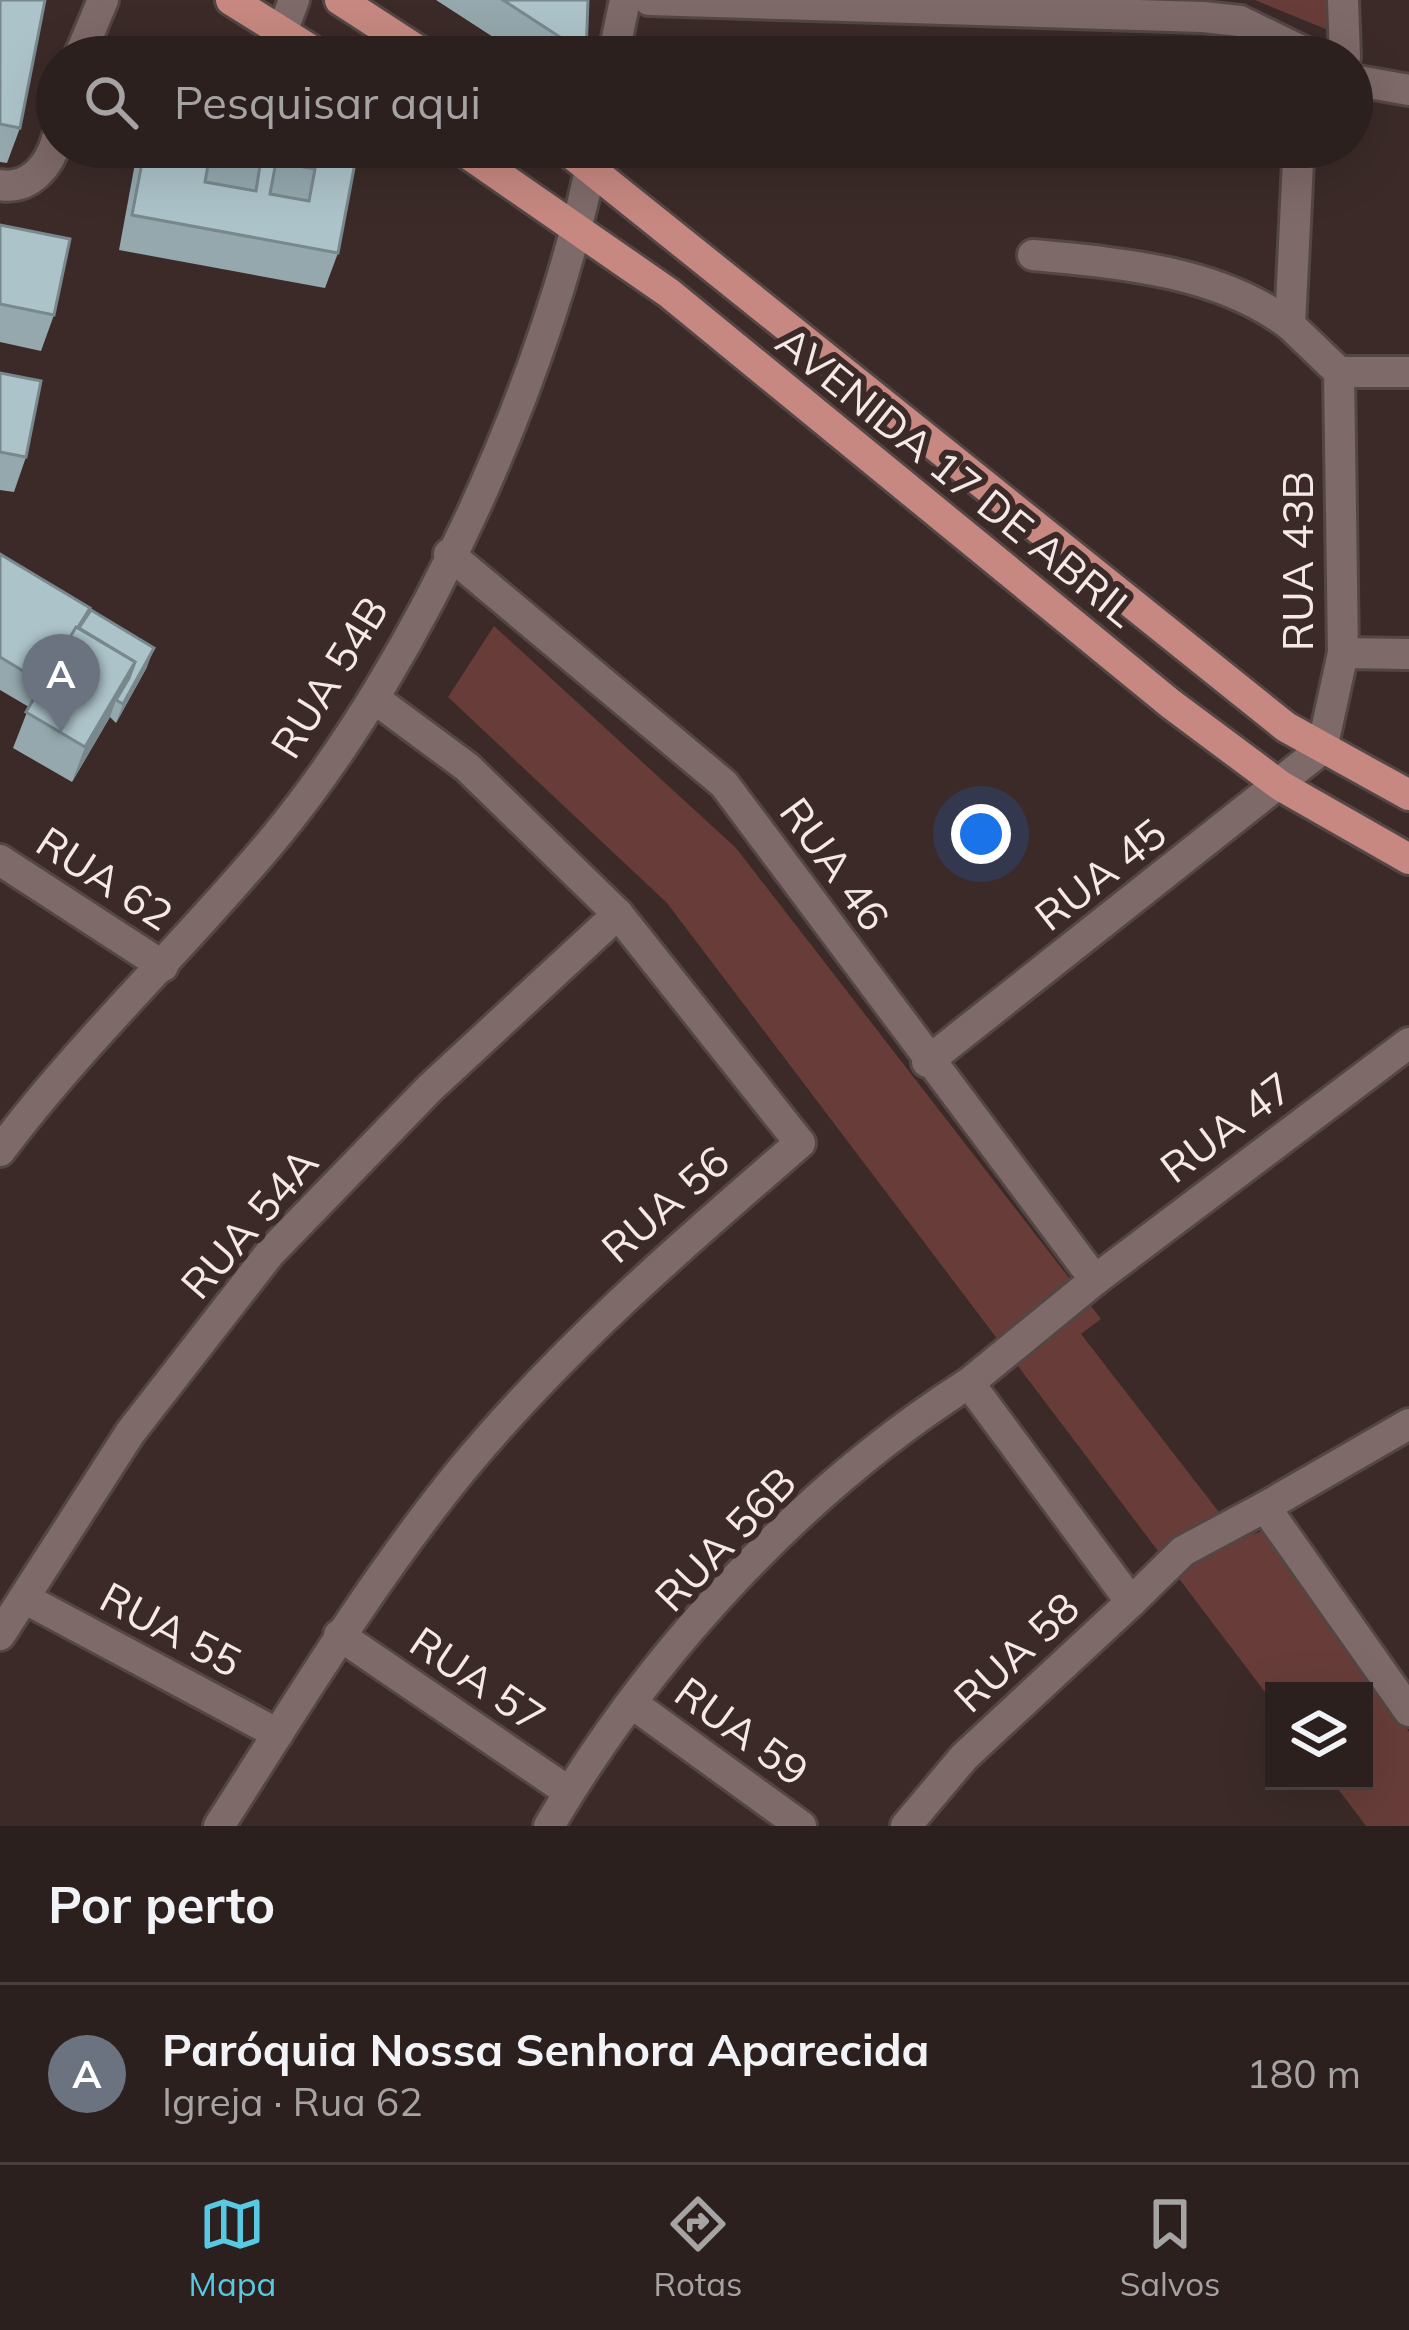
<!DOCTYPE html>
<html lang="pt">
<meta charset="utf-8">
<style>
body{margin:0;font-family:Mulish,sans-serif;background:#342827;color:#f1f3f6}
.controls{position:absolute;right:36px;bottom:36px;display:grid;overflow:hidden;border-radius:0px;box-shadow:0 12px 48px #0002}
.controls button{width:108px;height:108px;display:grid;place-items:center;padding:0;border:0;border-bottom:3px solid #483e3c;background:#2c201e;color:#f1f3f6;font:60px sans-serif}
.you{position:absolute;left:981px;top:834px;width:42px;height:42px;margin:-30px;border:9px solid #fff;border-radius:50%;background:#1a73e8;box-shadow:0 0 0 18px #1a73e833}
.badge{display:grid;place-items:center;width:78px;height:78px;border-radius:50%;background:#58c9e3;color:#fff;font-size:39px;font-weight:700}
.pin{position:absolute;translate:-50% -99px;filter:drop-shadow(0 3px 6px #0008)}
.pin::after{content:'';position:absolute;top:63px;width:42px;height:36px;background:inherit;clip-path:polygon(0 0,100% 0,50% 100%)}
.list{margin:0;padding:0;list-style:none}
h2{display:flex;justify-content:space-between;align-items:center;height:156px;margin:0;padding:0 48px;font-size:51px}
h2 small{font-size:39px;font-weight:400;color:#a6a3a4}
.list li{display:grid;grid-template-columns:78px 1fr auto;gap:36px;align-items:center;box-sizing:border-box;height:180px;padding:0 48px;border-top:3px solid #483e3c}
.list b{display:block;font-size:45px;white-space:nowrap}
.list p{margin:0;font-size:39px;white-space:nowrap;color:#a6a3a4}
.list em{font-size:39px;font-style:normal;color:#a6a3a4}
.icon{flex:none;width:66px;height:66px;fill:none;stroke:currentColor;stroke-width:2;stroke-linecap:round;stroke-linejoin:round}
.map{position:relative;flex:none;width:1409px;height:1826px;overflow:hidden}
.search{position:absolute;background:#2c201e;box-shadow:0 12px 48px #0002;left:36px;right:36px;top:36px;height:132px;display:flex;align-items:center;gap:30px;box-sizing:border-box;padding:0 42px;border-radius:66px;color:#a6a3a4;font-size:45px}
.sheet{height:336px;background:#2c201e}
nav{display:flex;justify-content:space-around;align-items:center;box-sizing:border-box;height:168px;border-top:3px solid #483e3c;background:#2c201e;font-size:33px;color:#a6a3a4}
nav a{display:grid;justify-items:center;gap:6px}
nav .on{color:#58c9e3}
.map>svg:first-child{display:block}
</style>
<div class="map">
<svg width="1409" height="1826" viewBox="0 0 1409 1826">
<rect width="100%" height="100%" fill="#3b2a28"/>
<g fill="#683d39">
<polygon points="1255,0 1327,0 1328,30"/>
<polygon points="494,626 736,848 1101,1319 1081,1334 1239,1538 1267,1530 1409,1732 1409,1826 1366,1826 1332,1781 1364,1781 1364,1691 1274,1691 1274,1704 667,903 448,697"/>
</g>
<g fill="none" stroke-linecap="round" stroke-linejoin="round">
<defs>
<g id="minor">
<polyline points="649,0 1203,17 1240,21 1314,57"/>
<polyline points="1343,0 1345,57"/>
<polyline points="282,32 294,0"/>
<polyline points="79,57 103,0"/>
<polyline points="613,57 625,0"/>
<polyline points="1352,80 1409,90"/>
<polyline points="1298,162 1290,325 1339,372"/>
<path d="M0 185C30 190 50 165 57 139"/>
<path d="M1033 255C1120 263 1219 271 1290 325"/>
<polyline points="1339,372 1409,372"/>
<polyline points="449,554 724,784 1095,1280"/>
<polyline points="1343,653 1409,654"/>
<polyline points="0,860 163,966"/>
<polyline points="927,1062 1322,749 1343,653 1339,372"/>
<path d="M0 1151C83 1040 188 943 276 836 424 656 550 374 595 147"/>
<polyline points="969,1383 1095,1280 1409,1043"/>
<polyline points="1409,1424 1265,1507 1409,1711"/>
<polyline points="24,1598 278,1734"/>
<polyline points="1131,1602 1183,1551 1265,1507"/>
<polyline points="0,1635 130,1433 270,1253 430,1088 618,914"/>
<polyline points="339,1635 569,1792"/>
<polyline points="633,1704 801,1826"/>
<path d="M219 1826C296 1706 370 1583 460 1472 561 1349 681 1246 800 1143L618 914 467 767 375 699"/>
<path d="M549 1826C651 1653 800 1491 969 1383L1131 1602 964 1757 906 1826"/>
</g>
<g id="major">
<polyline points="231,0 322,57"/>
<polyline points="340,0 428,57"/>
<polyline points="458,147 669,293 1171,704 1281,786 1409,859"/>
<polyline points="563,147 1286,727 1409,795"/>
</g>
</defs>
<use href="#minor" stroke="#544644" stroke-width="36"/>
<use href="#major" stroke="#544644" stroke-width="36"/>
<use href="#minor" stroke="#7e6a68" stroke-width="30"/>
<use href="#major" stroke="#c68881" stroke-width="30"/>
</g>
<g fill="#94a8ad">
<polygon points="0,0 20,128 7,163 0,162"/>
<polygon points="436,0 588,0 585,57 524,57"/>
<polygon points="138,147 358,147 338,253 325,288 119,250"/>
<polygon points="0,225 54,315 41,351 0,342"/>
<polygon points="0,373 26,457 14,492 0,490"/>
<polygon points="0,554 86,617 147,667 116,723 110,717 72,782 13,748 29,707 0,690"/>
</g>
<g fill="#78888d">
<polygon points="154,648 147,667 116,723 123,704"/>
<polygon points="135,662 122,697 116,700 110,717 72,782 85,747"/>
</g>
<g fill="#acc3c9" stroke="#78888d" stroke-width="3" fill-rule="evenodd">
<polygon points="0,0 45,0 20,128 0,124"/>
<polygon points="503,0 588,0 586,54"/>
<path d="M145 147H358L338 253 132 215ZM211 149 261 159 256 191 205 182ZM276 162 315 169 309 201 270 194Z"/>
<polygon points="0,225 70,239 54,315 0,304"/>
<polygon points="0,373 41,381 26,457 0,452"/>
<polygon points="0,554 90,608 43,683 0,657"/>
<polygon points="91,610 154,648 123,704 116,700 129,678 135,662 79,628"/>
<polygon points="76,627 135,662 85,747 26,712"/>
</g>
<g text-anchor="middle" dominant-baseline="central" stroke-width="12" stroke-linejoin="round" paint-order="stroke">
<g font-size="42" fill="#f5e9e8" stroke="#3b2a28">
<text transform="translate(957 476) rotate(39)">AVENIDA 17 DE ABRIL</text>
<text transform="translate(1297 561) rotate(-90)">RUA 43B</text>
<text transform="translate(329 677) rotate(-58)">RUA 54B</text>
<text transform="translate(835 864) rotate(54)">RUA 46</text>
<text transform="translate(1100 874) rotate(-38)">RUA 45</text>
<text transform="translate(105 878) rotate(33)">RUA 62</text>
<text transform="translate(1226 1127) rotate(-37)">RUA 47</text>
<text transform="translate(665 1204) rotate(-41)">RUA 56</text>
<text transform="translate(249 1223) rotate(-49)">RUA 54A</text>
<text transform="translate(725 1539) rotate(-46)">RUA 56B</text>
<text transform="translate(171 1629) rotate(28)">RUA 55</text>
<text transform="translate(1016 1652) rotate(-43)">RUA 58</text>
<text transform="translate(478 1679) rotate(34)">RUA 57</text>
<text transform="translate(742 1731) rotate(36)">RUA 59</text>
</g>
</g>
</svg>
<div class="controls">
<button><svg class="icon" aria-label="layers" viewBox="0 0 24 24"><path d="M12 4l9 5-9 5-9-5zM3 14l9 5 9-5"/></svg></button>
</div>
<div class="you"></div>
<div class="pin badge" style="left:61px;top:733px;background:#6b7280">A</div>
<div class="search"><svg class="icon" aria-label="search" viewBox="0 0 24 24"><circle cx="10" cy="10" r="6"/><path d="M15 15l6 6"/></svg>Pesquisar aqui</div>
</div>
<section class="sheet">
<h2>Por perto<small></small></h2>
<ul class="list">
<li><span class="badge" style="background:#6b7280">A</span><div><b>Paróquia Nossa Senhora Aparecida</b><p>Igreja · Rua 62</p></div><em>180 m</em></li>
</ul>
</section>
<nav>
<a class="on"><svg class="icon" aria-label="map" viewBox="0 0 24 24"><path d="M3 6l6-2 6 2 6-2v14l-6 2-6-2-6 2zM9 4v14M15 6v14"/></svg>Mapa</a>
<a><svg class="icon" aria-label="directions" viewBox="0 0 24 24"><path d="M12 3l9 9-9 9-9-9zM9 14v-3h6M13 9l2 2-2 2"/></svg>Rotas</a>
<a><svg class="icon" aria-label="saved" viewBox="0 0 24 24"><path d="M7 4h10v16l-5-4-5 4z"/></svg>Salvos</a>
</nav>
